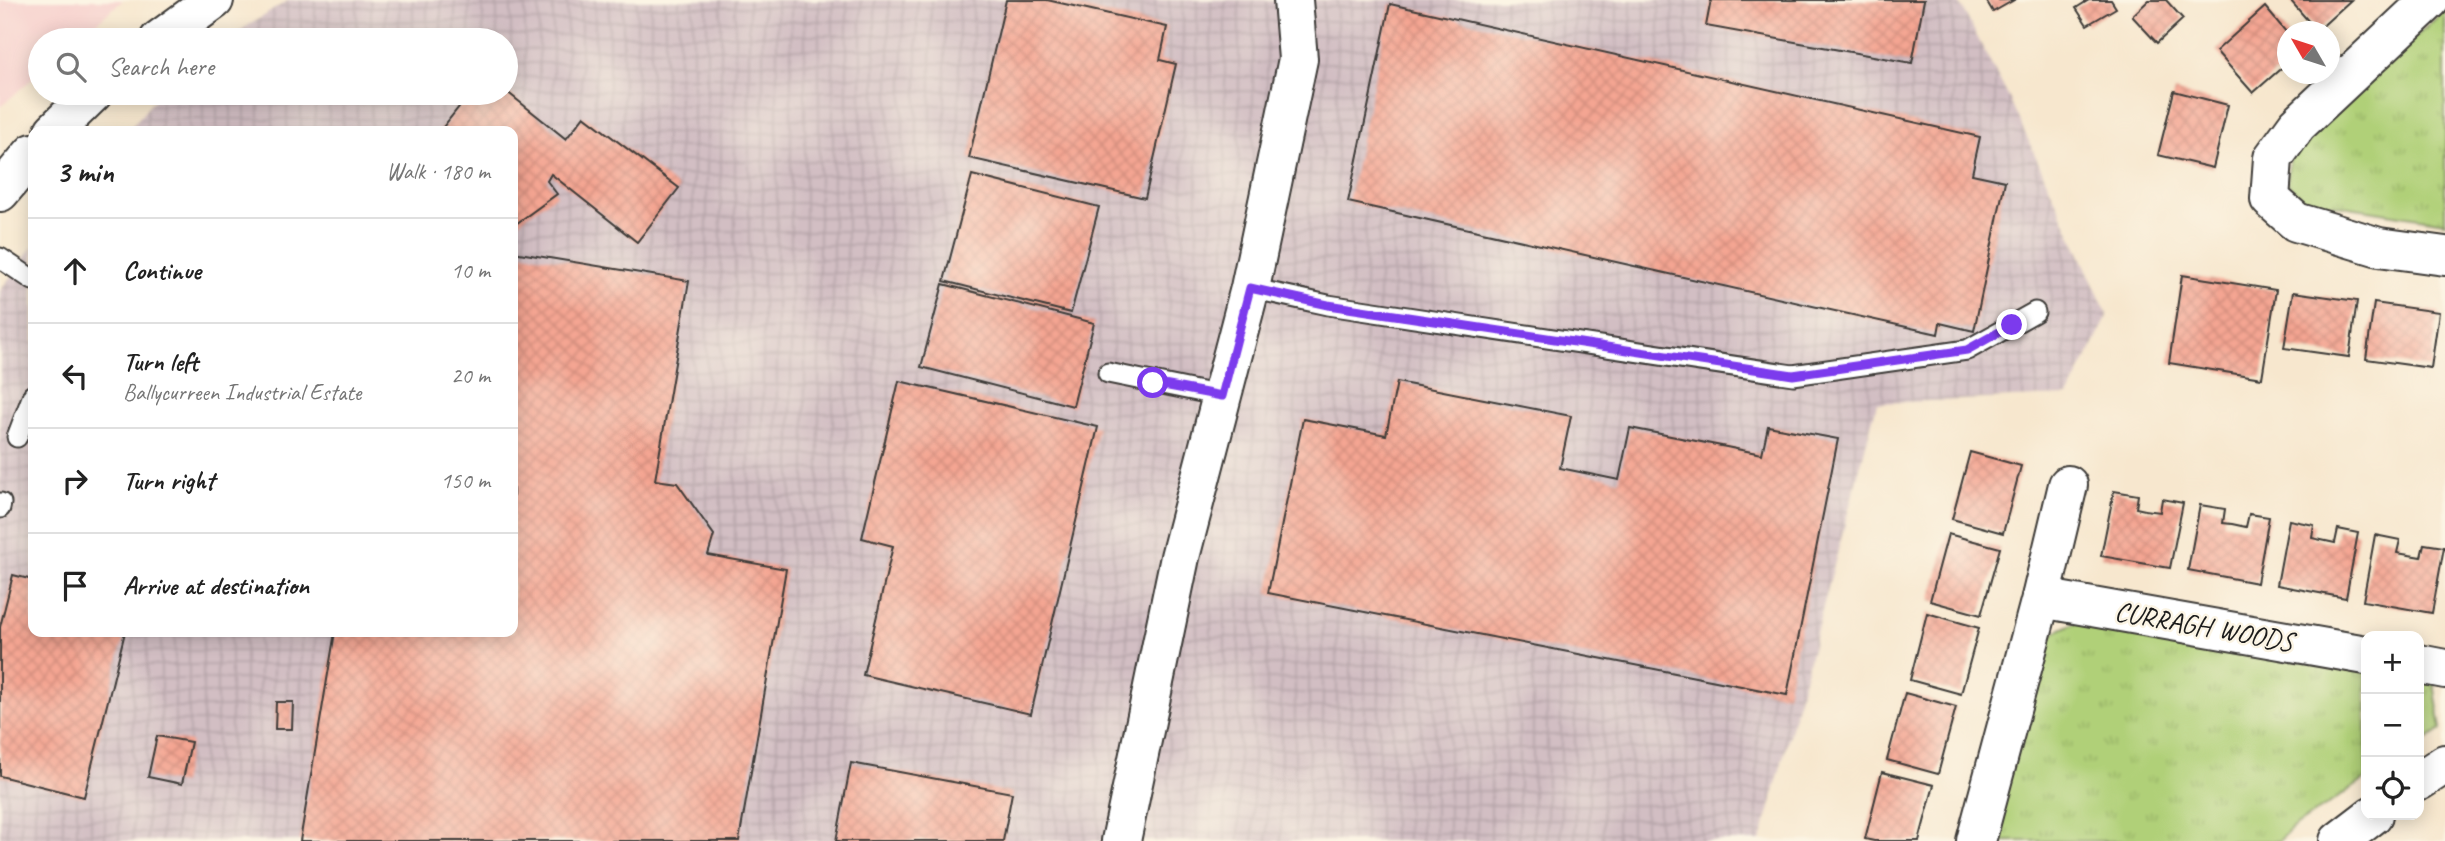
<!DOCTYPE html>
<meta charset="utf-8">
<style>
body{margin:0;font-family:Caveat,sans-serif;background:#f2f2f2;color:#222}
.controls{position:absolute;right:21px;bottom:21px;display:grid;overflow:hidden;border-radius:14px;box-shadow:0 4px 18px #0003}
.controls button{width:63px;height:63px;display:grid;place-items:center;padding:0;border:0;border-bottom:2px solid #e0e0e0;background:#fff;color:#222;font:35px sans-serif}
.compass{position:absolute;left:2277px;top:21px;width:63px;height:63px;border-radius:50%;background:#fff;box-shadow:0 4px 18px #0003;rotate:309deg}
.stop{position:absolute;width:21px;height:21px;margin:-16px;border:5px solid #7c3aed;border-radius:50%;background:#fff}
.stop.end{background:#7c3aed;border-color:#fff;box-shadow:0 2px 7px #0008}
.list{margin:0;padding:0;list-style:none}
h2{display:flex;justify-content:space-between;align-items:center;height:91px;margin:0;padding:0 28px;font-size:30px}
h2 small{font-size:23px;font-weight:400;color:#767676}
.list li{display:grid;grid-template-columns:46px 1fr auto;gap:21px;align-items:center;box-sizing:border-box;height:105px;padding:0 28px;border-top:2px solid #e0e0e0}
.list b{display:block;font-size:26px;white-space:nowrap}
.list p{margin:0;font-size:23px;white-space:nowrap;color:#767676}
.list em{font-size:23px;font-style:normal;color:#767676}
.icon{flex:none;width:38px;height:38px;fill:none;stroke:currentColor;stroke-width:2;stroke-linecap:round;stroke-linejoin:round}
.map{position:relative;flex:none;width:2445px;height:841px;overflow:hidden}
.search{position:absolute;background:#fff;box-shadow:0 4px 18px #0003;left:28px;top:28px;width:490px;height:77px;display:flex;align-items:center;gap:18px;box-sizing:border-box;padding:0 24px;border-radius:38px;color:#767676;font-size:26px}
.panel{position:absolute;background:#fff;box-shadow:0 4px 18px #0003;left:28px;top:126px;width:490px;height:511px;border-radius:14px}
.map>svg:first-child{display:block}
</style>
<div class="map">
<svg width="2445" height="841" viewBox="0 0 2445 841">
<defs>
<pattern id="industrial-grid" width="8" height="8" patternUnits="userSpaceOnUse" patternTransform="scale(1.75)"><rect width="8" height="8" fill="#d2bec3"/><path d="M0 4h8M4 0v8" fill="none" stroke="#b4a3a7"/></pattern>
<pattern id="grass-tufts" width="24" height="20" patternUnits="userSpaceOnUse" patternTransform="scale(1.75)"><rect width="24" height="20" fill="#b0d078"/><path d="M3 7l-1-3M5 7V3M7 7l1-3M15 17l-1-3M17 17v-4M19 17l1-3" fill="none" stroke="#97b267"/></pattern>
<pattern id="building-cross-hatch" width="8" height="8" patternUnits="userSpaceOnUse" patternTransform="scale(1.75)"><rect width="8" height="8" fill="#f4a592"/><path d="M0 0l8 8M0 8l8-8" fill="none" stroke="#d18d7d"/></pattern>
</defs>
<rect width="100%" height="100%" fill="#fcf5e5"/>
<filter id="ink" filterUnits="userSpaceOnUse"><feTurbulence type="fractalNoise" baseFrequency=".0143" numOctaves="2"/><feDisplacementMap in="SourceGraphic" scale="14" xChannelSelector="R" yChannelSelector="G"/><feConvolveMatrix kernelMatrix="1 2 1 2 8 2 1 2 1" color-interpolation-filters="sRGB"/></filter>
<filter id="wash" filterUnits="userSpaceOnUse"><feTurbulence type="fractalNoise" baseFrequency=".00686" numOctaves="4" result="noise"/><feDisplacementMap in="SourceGraphic" scale="28" xChannelSelector="R" yChannelSelector="G"/><feGaussianBlur stdDeviation="1.57" result="paint"/><feColorMatrix in="noise" values="0 0 0 0 0 0 0 0 0 0 0 0 0 0 0 0 0 1.4 0 .05"/><feComposite in="paint" operator="in"/></filter>
<g filter="url(#wash)">
<rect width="100%" height="100%" fill="#f7e7ce"/>
<polygon fill="#f7d0cd" points="0,0 123,0 76,40 40,40 40,72 0,107"/>
<polygon fill="url(#industrial-grid)" points="289,0 1958,0 2010,100 2108,316 2068,396 1877,403 1761,841 0,841 0,291 33,246 33,632 513,632 513,131 128,131 160,93 506,93 506,40 225,40"/>
<g fill="url(#grass-tufts)" stroke="#66764a" stroke-width="2">
<polygon points="2445,10 2445,222 2305,200 2287,183 2290,152"/>
<polygon points="2087,617 2366,670 2366,779 2292,828 2279,841 1989,841 2053,633"/>
<polygon points="2419,681 2434,683 2441,730 2419,745"/>
</g>
<g id="blocks">
<g fill="url(#building-cross-hatch)">
<polygon points="1006,0 1047,0 1167,27 1160,60 1176,64 1145,198 969,158"/>
<polygon points="1711,0 1924,0 1912,63 1706,26"/>
<polygon points="1986,0 2014,0 1993,12"/>
<polygon points="2089,0 2111,0 2116,8 2087,25 2076,8"/>
<polygon points="2149,0 2166,0 2183,19 2157,43 2132,16"/>
<polygon points="2290,0 2351,0 2317,31"/>
<polygon points="1390,4 1980,137 1972,174 2005,181 1974,331 1940,323 1938,334 1348,202"/>
<polygon points="2265,7 2287,33 2287,63 2253,93 2216,51"/>
<polygon points="506,91 566,139 584,116 679,188 637,242 551,174 547,181 557,194 513,226 513,131 440,131 470,93 506,93"/>
<polygon points="2174,91 2228,105 2213,168 2158,155"/>
<polygon points="972,175 1099,207 1071,313 944,281"/>
<polygon points="513,252 689,281 655,480 677,483 714,535 708,555 786,569 739,841 300,841 335,632 513,632"/>
<polygon points="2182,275 2276,290 2262,378 2169,363"/>
<polygon points="943,284 1094,323 1073,406 921,367"/>
<polygon points="2293,292 2357,301 2349,357 2284,348"/>
<polygon points="2374,303 2439,312 2431,368 2366,359"/>
<polygon points="899,381 1098,427 1031,714 863,675 893,546 862,538"/>
<polygon points="1397,382 1571,416 1560,468 1619,480 1630,428 1762,454 1768,426 1838,439 1787,695 1268,593 1303,419 1386,435"/>
<polygon points="1970,452 2021,466 2003,533 1952,519"/>
<polygon points="2114,491 2138,495 2136,508 2145,510 2160,512 2162,499 2183,503 2170,568 2101,556"/>
<polygon points="2200,505 2225,509 2223,523 2232,524 2246,527 2249,514 2269,517 2257,583 2188,570"/>
<polygon points="2289,520 2314,525 2312,538 2335,543 2338,529 2358,533 2346,598 2277,585"/>
<polygon points="1948,534 2000,548 1981,615 1930,601"/>
<polygon points="2375,535 2400,540 2397,553 2421,557 2424,544 2444,547 2432,613 2363,601"/>
<polygon points="13,575 33,580 33,632 125,632 84,797 0,776 0,627"/>
<polygon points="1927,613 1979,628 1961,694 1910,680"/>
<polygon points="1905,693 1956,707 1938,774 1887,760"/>
<polygon points="276,702 293,702 292,729 275,729"/>
<polygon points="157,736 191,742 182,784 148,777"/>
<polygon points="851,763 1012,793 1003,841 836,841"/>
<polygon points="1882,772 1934,785 1919,841 1874,841 1865,839"/>
</g>
</g>
</g>
<g filter="url(#ink)">
<use href="#blocks" fill-opacity="0" stroke="#3d3a37" stroke-width="2"/>
<g fill="none" stroke-linecap="round" stroke-linejoin="round">
<defs>
<g id="service">
<polyline points="0,258 33,280"/>
<polyline points="1250,288 1328,305 1793,375 1967,350 2035,312"/>
<polyline points="1108,373 1221,396"/>
<polyline points="17,437 33,395"/>
<polyline points="0,508 1,503"/>
</g>
<g id="minor">
<polyline points="2430,0 2297,125 2273,158 2270,199 2296,222 2379,247 2445,256"/>
<polyline points="2041,598 2366,655"/>
<polyline points="2419,664 2445,669"/>
<polyline points="2419,781 2445,764"/>
<polyline points="1121,841 1180,557 1250,288 1298,59 1293,0"/>
<polyline points="1976,841 2041,598 2068,485"/>
<polyline points="2339,841 2373,815"/>
</g>
<g id="secondary">
<polyline points="159,40 214,0"/>
<polyline points="54,131 93,93"/>
<polyline points="0,192 33,153"/>
</g>
</defs>
<use href="#service" stroke="#3d3a37" stroke-width="23"/>
<use href="#minor" stroke="#3d3a37" stroke-width="42"/>
<use href="#secondary" stroke="#3d3a37" stroke-width="42"/>
<use href="#service" stroke="#fff" stroke-width="19"/>
<use href="#minor" stroke="#fff" stroke-width="38"/>
<use href="#secondary" stroke="#fff" stroke-width="38"/>
</g>
</g>
<g fill="none" stroke-linecap="round" stroke-linejoin="round" filter="url(#ink)">
<polyline stroke="#7c3aed" stroke-width="9" points="1153,383 1222,396 1250,288 1328,305 1793,375 1967,350 2012,325"/>
</g>
<g text-anchor="middle" dominant-baseline="central" stroke-width="5" stroke-linejoin="round" paint-order="stroke">
<g font-size="28" fill="#1c1c1c" stroke="#fcf5e5">
<text transform="translate(2204 626) rotate(10)">CURRAGH WOODS</text>
</g>
</g>
</svg>
<div class="controls">
<button>+</button>
<button>−</button>
<button><svg class="icon" aria-label="locate" viewBox="0 0 24 24"><circle cx="12" cy="12" r="6"/><path d="M12 2v4M12 18v4M2 12h4M18 12h4"/></svg></button>
</div>
<svg class="compass" viewBox="-18 -18 36 36"><path d="M0-13l5 13h-10z" fill="#e53935"/><path d="M0 13l5-13h-10z" fill="#767676"/></svg>
<div class="stop" style="left:1153px;top:383px"></div>
<div class="stop end" style="left:2012px;top:325px"></div>
<div class="search"><svg class="icon" aria-label="search" viewBox="0 0 24 24"><circle cx="10" cy="10" r="6"/><path d="M15 15l6 6"/></svg>Search here</div>
<section class="panel">
<h2>3 min<small>Walk · 180 m</small></h2>
<ul class="list">
<li><svg class="icon" aria-label="ahead" viewBox="0 0 24 24"><path d="M12 20V5M6 11l6-6 6 6"/></svg><div><b>Continue</b></div><em>10 m</em></li>
<li><svg class="icon" aria-label="left" viewBox="0 0 24 24"><path d="M17 20v-9H6M10 6l-5 5 5 5"/></svg><div><b>Turn left</b><p>Ballycurreen Industrial Estate</p></div><em>20 m</em></li>
<li><svg class="icon" aria-label="right" viewBox="0 0 24 24"><path d="M7 20v-9h11M14 6l5 5-5 5"/></svg><div><b>Turn right</b></div><em>150 m</em></li>
<li><svg class="icon" aria-label="arrive" viewBox="0 0 24 24"><path d="M6 21V4h12l-3 4 3 4H6"/></svg><div><b>Arrive at destination</b></div></li>
</ul>
</section>
</div>
